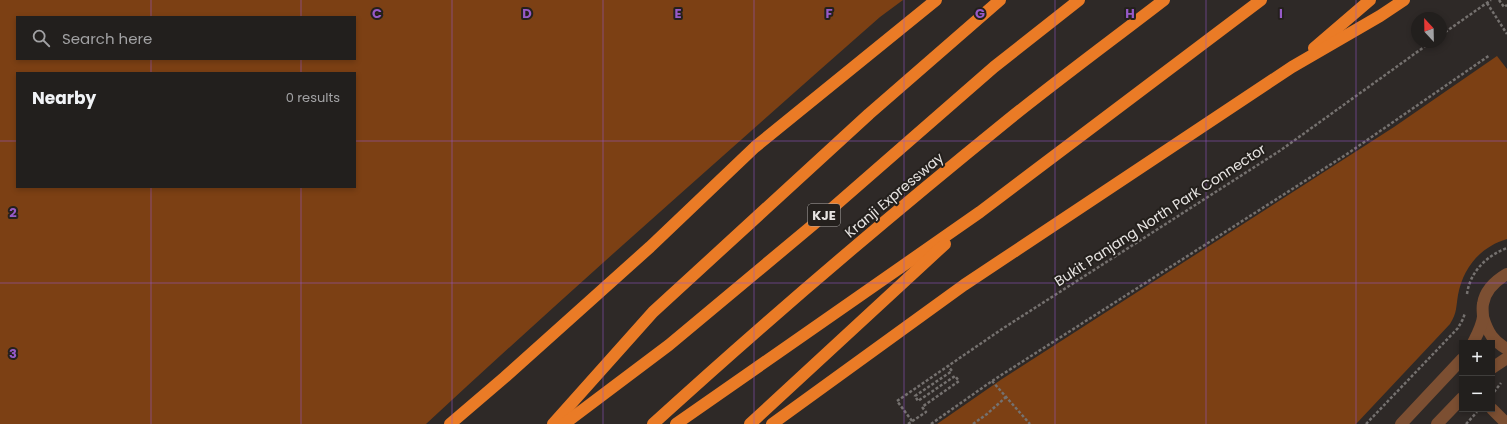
<!DOCTYPE html>
<meta charset="utf-8">
<style>
body{margin:0;font-family:Poppins,sans-serif;background:#2e2c2a;color:#f1f3f6}
.controls{position:absolute;right:12px;bottom:12px;display:grid;overflow:hidden;border-radius:0px;box-shadow:0 2px 6px #0003}
.controls button{width:36px;height:36px;display:grid;place-items:center;padding:0;border:0;border-bottom:1px solid #3f3d3b;background:#221f1d;color:#f1f3f6;font:20px sans-serif}
.compass{position:absolute;left:1411px;top:12px;width:36px;height:36px;border-radius:50%;background:#221f1d;box-shadow:0 2px 6px #0003;rotate:338deg}
.list{margin:0;padding:0;list-style:none}
h2{display:flex;justify-content:space-between;align-items:center;height:52px;margin:0;padding:0 16px;font-size:17px}
h2 small{font-size:13px;font-weight:400;color:#a2a2a4}
.icon{flex:none;width:22px;height:22px;fill:none;stroke:currentColor;stroke-width:2;stroke-linecap:round;stroke-linejoin:round}
.map{position:relative;flex:none;width:1507px;height:424px;overflow:hidden}
.search{position:absolute;background:#221f1d;box-shadow:0 2px 6px #0003;left:16px;top:16px;width:340px;height:44px;display:flex;align-items:center;gap:10px;box-sizing:border-box;padding:0 14px;border-radius:0px;color:#a2a2a4;font-size:15px}
.panel{position:absolute;background:#221f1d;box-shadow:0 2px 6px #0003;left:16px;top:72px;width:340px;height:116px;border-radius:0px}
.map>svg:first-child{display:block}
</style>
<div class="map">
<svg width="1507" height="424" viewBox="0 0 1507 424">
<rect width="100%" height="100%" fill="#2e2927"/>
<g fill="#7c4014" fill-rule="evenodd">
<path d="M0 0H903L880 17C727 152 575 286 426 424H0ZM17 17H355V59H17ZM17 73H355V187H17Z"/>
<path d="M1497 56 1507 69V239C1480 247 1463 268 1458 295 1456 307 1457 313 1450 324L1356 424H937L1002 379 1394 127Z"/>
</g>
<g fill="none" stroke-linecap="round" stroke-linejoin="round">
<g stroke="#75716f" stroke-width="2.5" stroke-dasharray="3 2" stroke-linecap="butt">
<polyline points="1499,0 1504,7 1507,5"/>
<polyline points="1487,3 1507,34"/>
<polyline points="1441,35 1491,0"/>
<path d="M1467 294C1470 272 1486 256 1507 248"/>
<polyline points="992,381 1030,424"/>
<polyline points="1494,392 1501,383"/>
<polyline points="912,421 897,401 1002,329 1281,150 1431,42"/>
<polyline points="908,424 926,412 922,407 959,381 955,376 918,401 915,396 952,371 948,366"/>
<polyline points="931,424 992,381 1347,154 1490,55"/>
<polyline points="973,424 987,414 1006,397"/>
<polyline points="1366,424 1458,328 1463,319 1465,313"/>
<polyline points="1466,424 1477,412"/>
</g>
<g stroke="#7c4f32" stroke-width="12">
<path d="M1483 317C1488 333 1493 341 1507 349"/>
<path d="M1473 343C1477 335 1482 326 1483 317 1483 313 1482 308 1483 304 1485 290 1495 281 1507 274"/>
<polyline points="1492,368 1507,358"/>
<polyline points="1492,409 1507,424"/>
<polyline points="1401,424 1462,359"/>
<polyline points="1437,424 1462,398"/>
</g>
<g stroke="#ea7b26" stroke-width="12">
<polyline points="1314,48 1370,0"/>
<polyline points="450,424 505,377 650,247 755,147 936,0"/>
<polyline points="553,424 653,312 869,114 1000,0"/>
<polyline points="564,424 669,345 814,224 994,67 1079,0"/>
<path d="M653 424C768 319 887 218 1008 120 1059 79 1112 40 1164 0"/>
<polyline points="676,424 980,212 1261,0"/>
<polyline points="750,424 945,244"/>
<polyline points="772,424 964,285 1292,67 1380,16 1404,0"/>
</g>
</g>
<path fill="none" stroke="#965ac8" stroke-width="1" stroke-opacity="0.55" d="M151 0V17M301 0V17M452 0V424M603 0V424M754 0V424M904 0V424M1055 0V424M1206 0V424M1356 0V424M151 59V73M301 59V73M0 141H17M355 141H1507M151 187V424M301 187V424M0 283H1507"/>
<g text-anchor="middle" dominant-baseline="central" stroke-width="4" stroke-linejoin="round" paint-order="stroke">
<rect fill="#24201d" stroke="#aca9a7" stroke-width="1" x="808" y="204" width="32" height="22" rx="3"/>
<g font-size="13" font-weight="bold" fill="#e7e4e2">
<text x="824" y="215">KJE</text>
</g>
<g font-size="14" fill="#e7e4e2" stroke="#24201d">
<text transform="translate(894 195) rotate(-40)">Kranji Expressway</text>
<text transform="translate(1160 215) rotate(-33)">Bukit Panjang North Park Connector</text>
</g>
</g>
<g font-size="13" text-anchor="middle" font-weight="bold" fill="#965ac8" stroke="#24201d" stroke-width="4" stroke-linejoin="round" paint-order="stroke">
<text x="377" y="18">C</text>
<text x="527" y="18">D</text>
<text x="678" y="18">E</text>
<text x="829" y="18">F</text>
<text x="980" y="18">G</text>
<text x="1130" y="18">H</text>
<text x="1281" y="18">I</text>
<text x="13" y="217">2</text>
<text x="13" y="358">3</text>
</g>
</svg>
<div class="controls">
<button>+</button>
<button>−</button>
</div>
<svg class="compass" viewBox="-18 -18 36 36"><path d="M0-13l5 13h-10z" fill="#e53935"/><path d="M0 13l5-13h-10z" fill="#a2a2a4"/></svg>
<div class="search"><svg class="icon" aria-label="search" viewBox="0 0 24 24"><circle cx="10" cy="10" r="6"/><path d="M15 15l6 6"/></svg>Search here</div>
<section class="panel">
<h2>Nearby<small>0 results</small></h2>
<ul class="list">
</ul>
</section>
</div>
